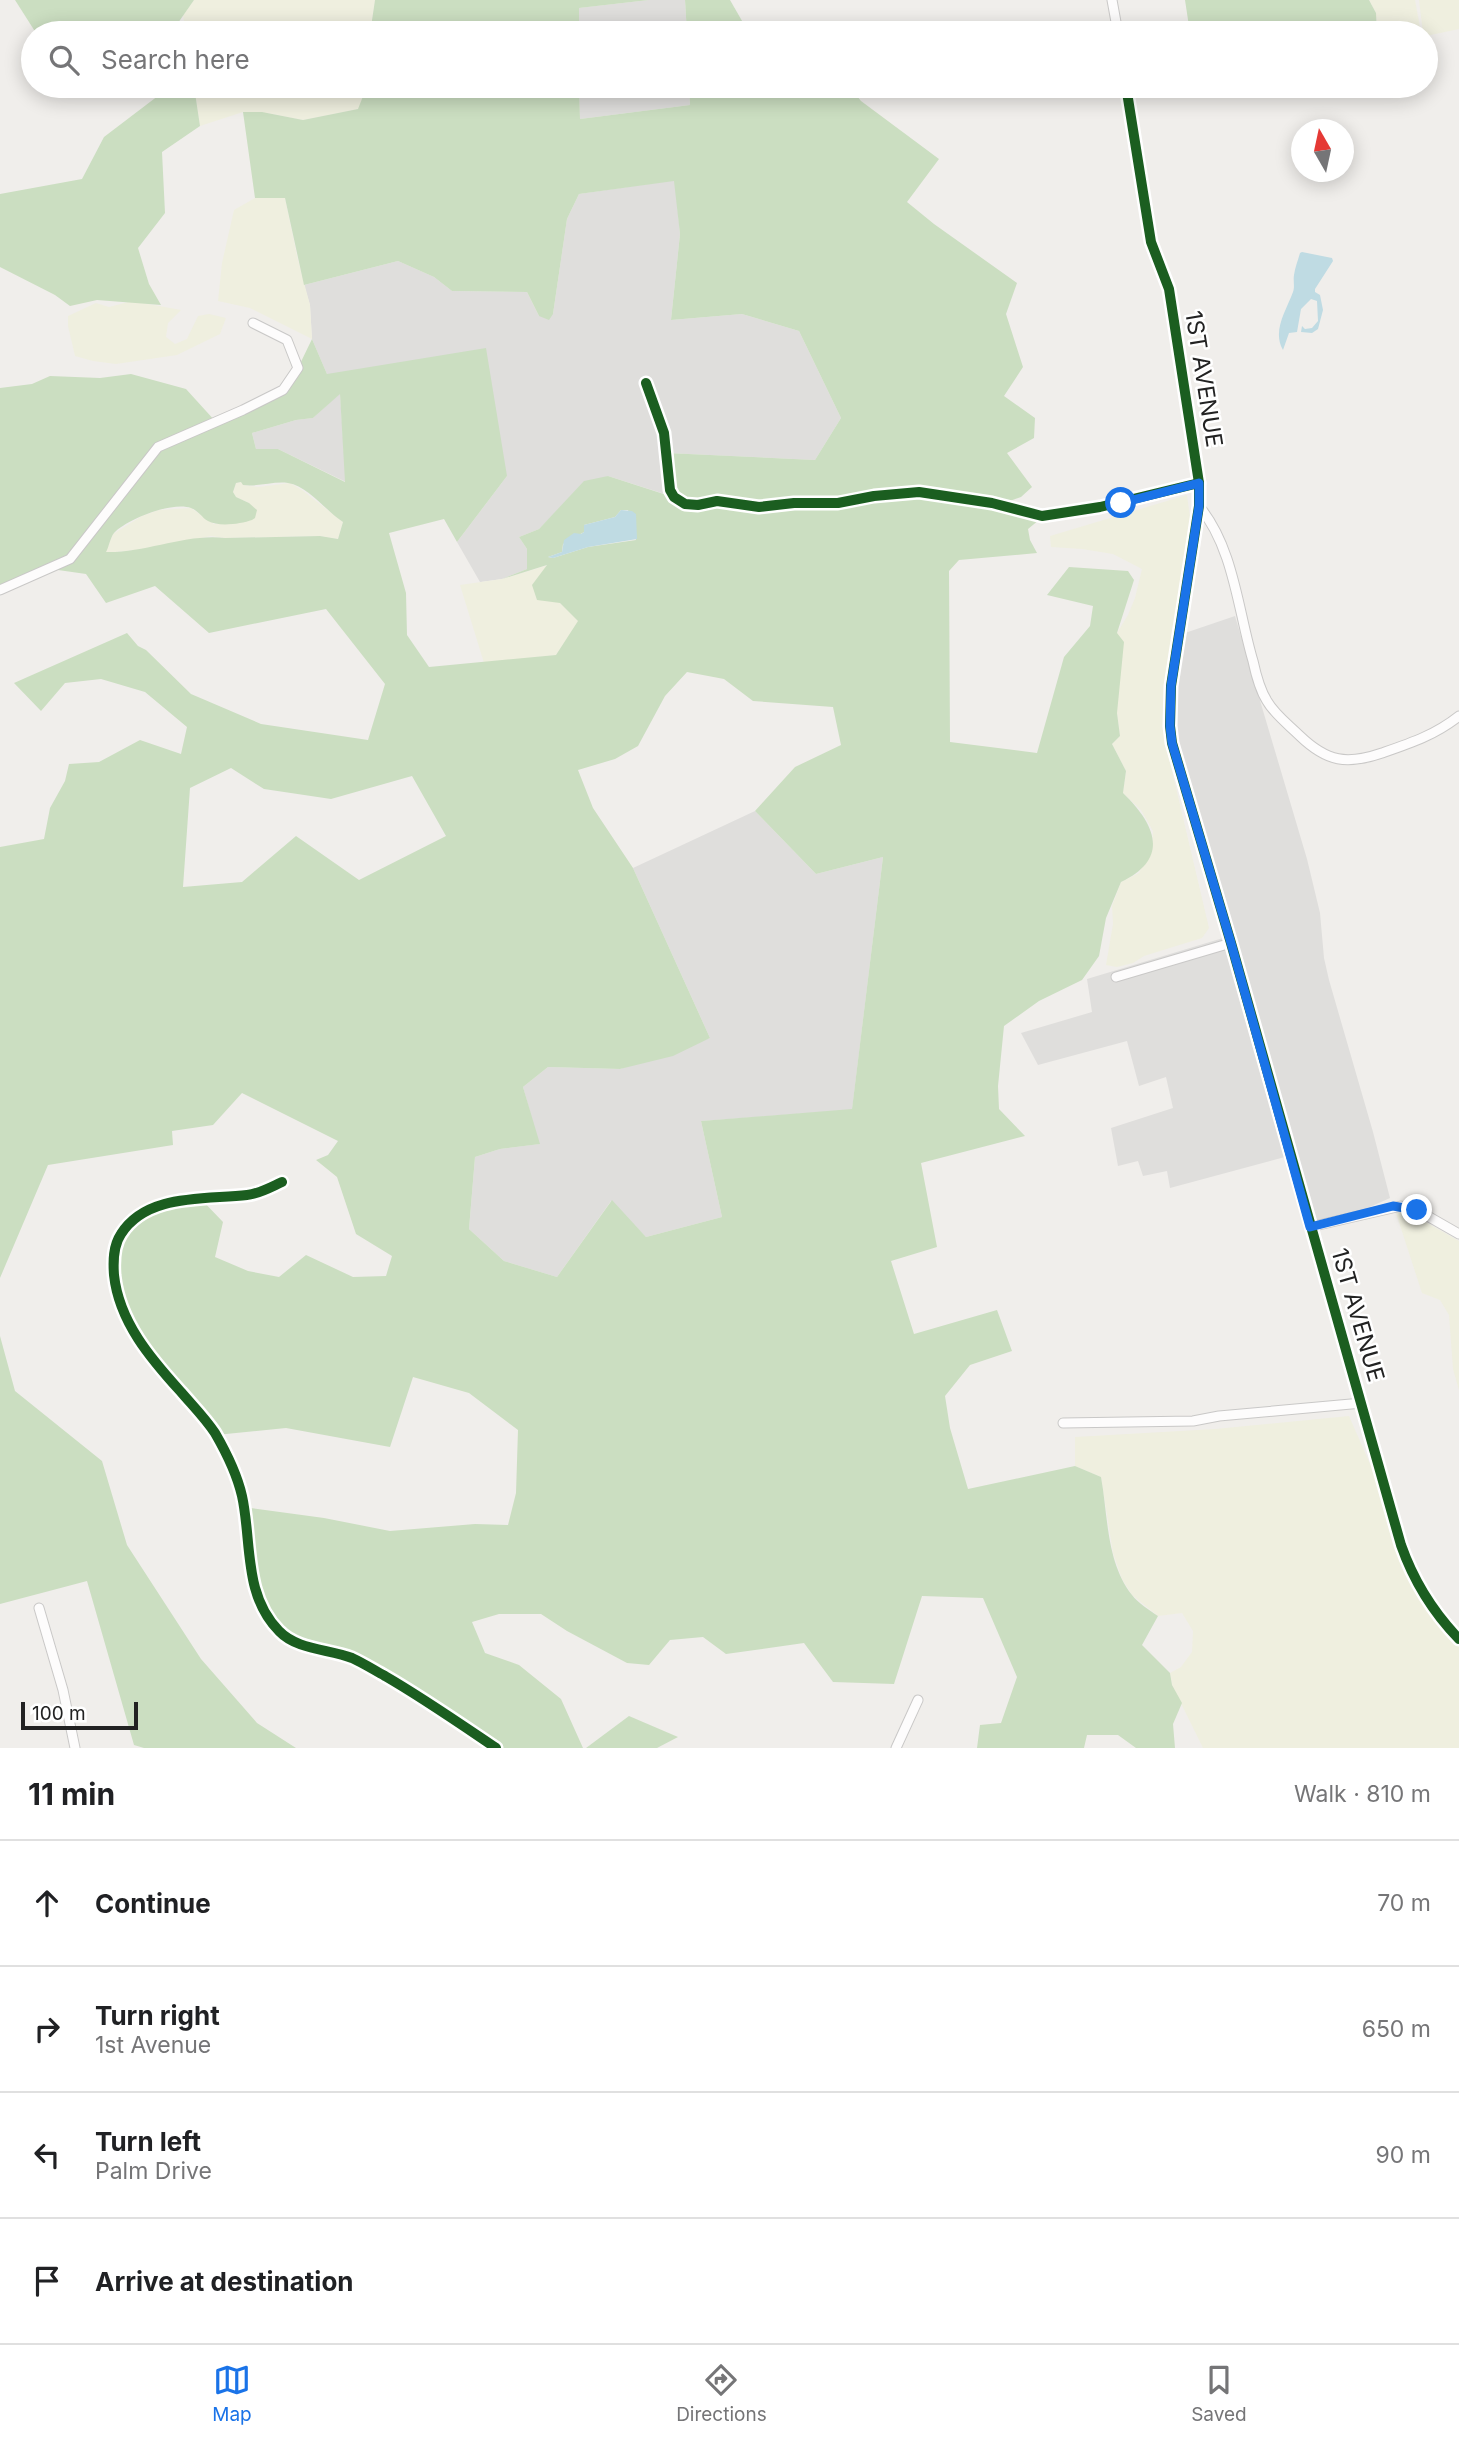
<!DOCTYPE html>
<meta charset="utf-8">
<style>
body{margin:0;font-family:Inter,sans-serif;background:#f6f6f6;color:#202124}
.compass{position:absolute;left:1291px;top:119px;width:63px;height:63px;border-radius:50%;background:#fff;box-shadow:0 4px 18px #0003;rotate:351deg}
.scale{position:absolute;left:21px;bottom:18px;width:117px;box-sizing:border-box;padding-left:7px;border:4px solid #222;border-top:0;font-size:19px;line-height:24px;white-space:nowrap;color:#222;-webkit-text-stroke:5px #fff;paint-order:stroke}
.stop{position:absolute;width:21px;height:21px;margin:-16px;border:5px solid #1a73e8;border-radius:50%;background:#fff}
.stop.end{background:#1a73e8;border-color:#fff;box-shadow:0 2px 7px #0008}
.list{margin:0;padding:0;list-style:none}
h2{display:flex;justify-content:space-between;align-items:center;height:91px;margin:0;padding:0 28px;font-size:30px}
h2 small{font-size:23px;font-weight:400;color:#757577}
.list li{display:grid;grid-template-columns:46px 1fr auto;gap:21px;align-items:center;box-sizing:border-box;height:126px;padding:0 28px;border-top:2px solid #e0e0e0}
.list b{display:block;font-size:26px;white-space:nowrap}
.list p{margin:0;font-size:23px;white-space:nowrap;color:#757577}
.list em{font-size:23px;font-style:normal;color:#757577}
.icon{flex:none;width:38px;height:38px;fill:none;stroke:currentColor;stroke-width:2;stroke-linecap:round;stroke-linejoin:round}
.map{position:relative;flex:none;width:1459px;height:1748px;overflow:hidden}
.search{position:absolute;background:#fff;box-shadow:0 4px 18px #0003;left:21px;right:21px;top:21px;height:77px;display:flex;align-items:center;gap:18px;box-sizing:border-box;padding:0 24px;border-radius:38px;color:#757577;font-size:26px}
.sheet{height:595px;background:#fff}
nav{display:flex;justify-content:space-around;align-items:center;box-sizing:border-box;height:98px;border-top:2px solid #e0e0e0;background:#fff;font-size:19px;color:#757577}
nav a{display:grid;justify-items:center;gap:4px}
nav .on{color:#1a73e8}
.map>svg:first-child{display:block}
</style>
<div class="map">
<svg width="1459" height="1748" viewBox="0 0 1459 1748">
<rect width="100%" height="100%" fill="#f0eeeb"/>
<g fill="#dfdedc">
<polygon points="649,0 685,0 687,33 579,33 578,8"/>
<polygon points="579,86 689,86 690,105 580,119"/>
<polygon points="675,180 680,234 671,320 742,314 799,331 841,418 815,460 667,453 674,497 608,476 561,507 539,529 519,537 527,549 527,569 502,579 480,582 457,542 507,476 327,374 312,339 310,305 304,285 398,261 434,277 452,291 527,292 539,316 553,314 567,219 579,194"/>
<polygon points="340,393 346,482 278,449 256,449 252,433 296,420 313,418"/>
<polygon points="1235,616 1307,859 1320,913 1324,958 1329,980 1373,1132 1390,1198 1354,1214 1316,1224 1296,1154 1170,1188 1167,1171 1143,1176 1138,1161 1118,1166 1111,1128 1173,1108 1166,1077 1139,1086 1127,1041 1038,1065 1021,1033 1092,1012 1087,979 1233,935 1179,758 1174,730 1177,680 1185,633"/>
<polygon points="755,811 816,874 883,857 852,1110 701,1121 722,1217 646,1237 611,1201 557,1277 504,1261 469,1229 475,1157 500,1149 539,1144 523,1087 548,1067 620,1069 710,1038 633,868"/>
</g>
<g fill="#efefdf">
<polygon points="194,0 375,0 371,26 378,33 186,33 183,15"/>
<polygon points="1369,0 1415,0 1421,33 1377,33 1376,13"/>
<polygon points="1419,0 1459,0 1459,29 1426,36 1426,33 1423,33"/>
<polygon points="194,86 367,86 359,109 303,120 267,113 298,260 310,305 312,339 250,308 218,301 222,263 234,210 255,198 273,197 262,113 243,112 200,126"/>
<polygon points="1356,86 1425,86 1356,94"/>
<polygon points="132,301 181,310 168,323 166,337 175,344 187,339 198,316 209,314 226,318 220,334 177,355 116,364 93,361 75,356 68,326 68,316 96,303 109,307"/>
<polygon points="242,482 243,485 258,487 290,483 302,490 343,522 338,539 320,536 225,538 211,536 155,548 105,553 113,534 142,516 159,510 191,508 214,524 232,523 249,503 236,497 233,492 236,483"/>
<polygon points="1187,495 1191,525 1163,716 1165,741 1209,928 1202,938 1144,956 1133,963 1117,967 1106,965 1113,924 1112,906 1121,882 1139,873 1152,847 1153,831 1141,810 1123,793 1126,771 1112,744 1120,736 1117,713 1117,633 1128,615 1135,598 1142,569 1113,554 1082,549 1051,547 1050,536"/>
<polygon points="548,565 560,603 579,621 556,655 484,663 460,585 502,579"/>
<polygon points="1408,1212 1459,1241 1459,1390 1453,1369 1449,1315 1440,1300 1422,1293 1396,1213"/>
<polygon points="1349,1416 1374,1473 1402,1560 1459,1644 1459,1748 1203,1748 1172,1685 1170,1673 1181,1667 1192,1652 1193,1631 1182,1613 1158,1616 1132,1595 1122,1579 1113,1553 1101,1477 1075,1466 1075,1437 1215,1429"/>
</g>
<g fill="#cbdec1" fill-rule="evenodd">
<polygon points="15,0 194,0 171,33 36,33"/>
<polygon points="375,0 649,0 579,8 579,33 378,33 371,27"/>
<polygon points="685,0 730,0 749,33 687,33"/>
<polygon points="1185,0 1369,0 1376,13 1377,33 1190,33"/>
<polygon points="171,86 194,86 200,126 162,152 165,213 138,248 149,284 161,305 97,300 70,306 55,295 0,267 0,194 82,179 104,137"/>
<path d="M367 86H579L580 119 690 105 689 86H849L861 101 939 159 907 202 934 224 1017 283 1006 314 1023 367 1004 396 1035 418 1034 438 1007 453 1032 487 1021 497 996 506 1039 520 1028 529 1030 540 1037 553 959 560 949 571 950 742 1037 753 1064 657 1090 626 1093 606 1047 595 1069 567 1128 571 1134 580 1117 633 1124 642 1117 713 1120 736 1112 744 1126 771 1123 793C1155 824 1171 858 1121 882L1106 918 1099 956 1082 980 1039 1001 1004 1026 998 1086 999 1109 1025 1136 921 1163 937 1247 891 1261 914 1334 997 1310 1012 1351 970 1365 945 1396 950 1428 968 1489 1075 1466 1101 1477C1108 1515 1106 1562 1132 1595 1138 1603 1149 1610 1158 1616L1142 1645 1170 1673 1172 1685 1182 1703 1173 1724 1175 1748H1136L1118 1735H1087L1084 1748H977L980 1725 1001 1723 1017 1677 983 1598 922 1596 894 1684 833 1682 804 1643 726 1654 703 1637 670 1640 649 1665 627 1663 567 1631 541 1614H499L472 1622 485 1653 519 1665 561 1699 583 1748H496L353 1658 306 1645 276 1628 253 1582 244 1507 324 1518 390 1531 475 1524 508 1525 516 1493 518 1430 469 1393 413 1377 390 1447 286 1428 216 1435 153 1360 121 1304 115 1248 141 1215 200 1198 223 1222 215 1257 248 1271 279 1277 306 1255 353 1277 386 1276 392 1256 356 1234 337 1177 316 1160 328 1155 338 1141 242 1093 213 1125 172 1131 173 1145 48 1165 0 1278V847L44 839 50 808 65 781 69 764 99 762 140 740 181 754 187 727 145 692 101 679 65 683 41 711 14 683 127 633 138 646 146 650 191 694 261 724 368 740 385 684 326 609 209 633 155 586 106 603 86 574 51 569 0 590V388L32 384 50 376 100 378 131 374 186 389 216 422 283 390 298 368 312 339 327 374 486 348 507 476 457 542 444 519 389 533 406 593 407 635 429 667 556 655 578 621 560 603 537 600 532 585 547 565 502 579 527 569V549L519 537 539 529 584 481 608 476 673 497 667 453 815 460 841 418 799 331 742 314 671 320 680 234 674 181 579 194 567 219 553 314 549 320 539 316 527 292 452 291 434 277 398 261 304 285 285 198H255L243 112H262L303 120 358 109ZM340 394 345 482 278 449H256L252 433 296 420 313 418ZM241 482 243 485C258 487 274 481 288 483 308 486 326 511 343 522L338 539 320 536 225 538C188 533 145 553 106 552 109 547 110 538 114 533 127 519 173 501 191 508 199 511 202 518 208 521 218 527 241 524 252 520L255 518 257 510 249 503 236 497 233 492 236 483ZM621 510H628L636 540 588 547 553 558 548 557 562 552 563 544 584 532V525L615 517ZM687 672 724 679 753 701 833 707 841 745 795 767 755 811 816 874 883 857 852 1109 701 1121 722 1217 646 1237 612 1200 557 1277 504 1261 469 1229 475 1157 500 1149 540 1144 523 1087 548 1067 620 1069 673 1056 710 1038 633 868 593 808 578 770 615 759 638 746 665 696ZM231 768 264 789 331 799 412 776 446 836 359 880 296 836 242 882 183 887 190 788Z"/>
<polygon points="0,1336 15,1391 102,1461 127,1545 201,1659 257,1723 296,1748 144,1748 134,1745 87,1581 0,1604"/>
<polygon points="629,1716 678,1737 657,1748 586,1748"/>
</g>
<g fill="#bfdbe3">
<path d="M1302 252 1332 258 1333 261 1315 289V292L1320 295 1323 310 1318 329 1312 333 1301 332 1302 326 1305 329 1312 328 1318 321 1317 301 1311 299 1301 309 1297 332 1289 333 1283 350C1272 331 1286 311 1293 292 1295 287 1293 281 1294 275 1295 268 1298 260 1300 253Z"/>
<polygon points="621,510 632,511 636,514 637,539 588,547 553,558 548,557 562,552 564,540 574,533 581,534 584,532 584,525 615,517"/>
</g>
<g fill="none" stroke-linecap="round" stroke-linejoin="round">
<defs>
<g id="minor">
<polyline points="1112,0 1118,33"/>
<path d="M1126 86 1151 242 1169 289 1199 483V506L1171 686 1170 726 1172 743 1231 943 1401 1545C1414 1582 1432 1611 1459 1639"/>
<polyline points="646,383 664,433 670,490 674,497 685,504 698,505 717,501 759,507 794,503 838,503 874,496 919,492 992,503 1042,516 1100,507 1199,483"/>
<path d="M1199 506C1234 548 1238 611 1253 661 1256 675 1260 690 1267 701 1275 715 1289 725 1300 736 1327 762 1347 765 1382 753 1411 743 1435 735 1459 716"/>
<polyline points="0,590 70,559 158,447 243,410 283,390 298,368 287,340 253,323"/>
<polyline points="1116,977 1231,943"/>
<path d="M282 1182C271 1187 259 1194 247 1195 206 1200 147 1193 121 1234 113 1246 113 1261 114 1275 119 1322 151 1359 181 1392 193 1406 205 1418 215 1433 226 1452 237 1474 242 1496 252 1541 243 1595 279 1631 297 1650 329 1649 352 1658 363 1663 374 1670 385 1676 423 1698 459 1723 496 1748"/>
<polyline points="1310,1227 1401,1206 1417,1210 1459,1234"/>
<polyline points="1063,1423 1193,1421 1219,1416 1362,1403"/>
<polyline points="39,1608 63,1690 75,1748"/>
<polyline points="896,1748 918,1700"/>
</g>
</defs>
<use href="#minor" stroke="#c9c8c7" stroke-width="11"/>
<use href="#minor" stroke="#fdfcfc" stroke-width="9"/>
<defs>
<g id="cycleway">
<path d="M1126 86 1151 242 1169 289 1199 483V506L1171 686 1170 726 1172 743 1231 943 1401 1545C1414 1582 1432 1611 1459 1639"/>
<polyline points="646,383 664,433 670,490 674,497 685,504 698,505 717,501 759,507 794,503 838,503 874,496 919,492 992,503 1042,516 1100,507 1199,483"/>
<path d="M282 1182C271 1187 259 1194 247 1195 206 1200 147 1193 121 1234 113 1246 113 1261 114 1275 119 1322 151 1359 181 1392 193 1406 205 1418 215 1433 226 1452 237 1474 242 1496 252 1541 243 1595 279 1631 297 1650 329 1649 352 1658 363 1663 374 1670 385 1676 423 1698 459 1723 496 1748"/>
</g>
</defs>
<use href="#cycleway" stroke="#fff" stroke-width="15"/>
<use href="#cycleway" stroke="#1b5e20" stroke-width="10"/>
</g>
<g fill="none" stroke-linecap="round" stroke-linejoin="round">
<polyline stroke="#1a73e8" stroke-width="9" points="1121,503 1199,483 1199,506 1171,686 1170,726 1172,743 1231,943 1310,1227 1393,1206 1417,1210"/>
</g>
<g text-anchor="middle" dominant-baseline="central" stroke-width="5" stroke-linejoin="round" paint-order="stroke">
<g font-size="23" fill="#222" stroke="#fff">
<text transform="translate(1204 379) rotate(81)">1ST AVENUE</text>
<text transform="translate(1358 1315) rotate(74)">1ST AVENUE</text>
</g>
</g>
</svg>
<svg class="compass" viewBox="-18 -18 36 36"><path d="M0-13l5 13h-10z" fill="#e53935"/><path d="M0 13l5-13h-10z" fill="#757577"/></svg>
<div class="scale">100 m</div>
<div class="stop" style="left:1121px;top:503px"></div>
<div class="stop end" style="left:1417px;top:1210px"></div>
<div class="search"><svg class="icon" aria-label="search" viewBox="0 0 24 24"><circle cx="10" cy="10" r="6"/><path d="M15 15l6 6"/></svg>Search here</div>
</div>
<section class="sheet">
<h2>11 min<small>Walk · 810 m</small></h2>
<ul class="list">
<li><svg class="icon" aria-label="ahead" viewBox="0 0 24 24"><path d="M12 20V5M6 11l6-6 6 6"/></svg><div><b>Continue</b></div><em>70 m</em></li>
<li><svg class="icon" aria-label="right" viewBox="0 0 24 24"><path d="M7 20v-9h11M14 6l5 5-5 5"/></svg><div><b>Turn right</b><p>1st Avenue</p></div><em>650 m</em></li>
<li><svg class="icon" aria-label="left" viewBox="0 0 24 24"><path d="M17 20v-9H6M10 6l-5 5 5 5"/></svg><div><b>Turn left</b><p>Palm Drive</p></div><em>90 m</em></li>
<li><svg class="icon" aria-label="arrive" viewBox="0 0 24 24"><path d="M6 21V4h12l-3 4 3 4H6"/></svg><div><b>Arrive at destination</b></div></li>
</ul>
</section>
<nav>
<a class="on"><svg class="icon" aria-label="map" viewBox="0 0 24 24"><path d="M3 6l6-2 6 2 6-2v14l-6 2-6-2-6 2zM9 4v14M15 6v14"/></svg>Map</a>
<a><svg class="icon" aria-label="directions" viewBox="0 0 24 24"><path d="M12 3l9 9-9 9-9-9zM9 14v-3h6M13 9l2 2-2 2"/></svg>Directions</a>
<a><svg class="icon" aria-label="saved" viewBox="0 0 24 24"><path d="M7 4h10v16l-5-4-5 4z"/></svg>Saved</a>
</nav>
